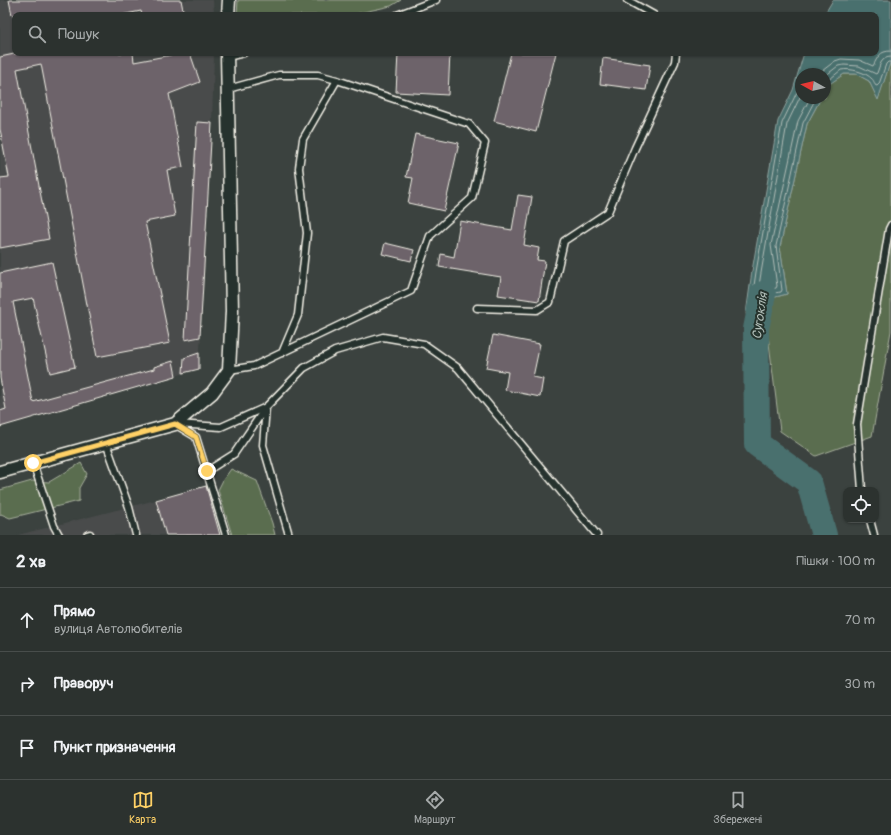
<!DOCTYPE html>
<html lang="uk">
<meta charset="utf-8">
<style>
body{margin:0;font-family:Pangolin,sans-serif;background:#383e3b;color:#f1f3f6}
.controls{position:absolute;right:12px;bottom:12px;display:grid;overflow:hidden;border-radius:8px;box-shadow:0 1px 3px #0004}
.controls button{width:36px;height:36px;display:grid;place-items:center;padding:0;border:0;border-bottom:1px solid #484d4b;background:#2c322f;color:#f1f3f6;font:20px sans-serif}
.compass{position:absolute;left:795px;top:68px;width:36px;height:36px;border-radius:50%;background:#2c322f;box-shadow:0 1px 3px #0004;rotate:278deg}
.stop{position:absolute;width:12px;height:12px;margin:-9px;border:3px solid #ffd166;border-radius:50%;background:#fff}
.stop.end{background:#ffd166;border-color:#fff;box-shadow:0 1px 4px #0008}
.list{margin:0;padding:0;list-style:none}
h2{display:flex;justify-content:space-between;align-items:center;height:52px;margin:0;padding:0 16px;font-size:17px}
h2 small{font-size:13px;font-weight:400;color:#a6aaaa}
.list li{display:grid;grid-template-columns:26px 1fr auto;gap:12px;align-items:center;box-sizing:border-box;height:64px;padding:0 16px;border-top:1px solid #484d4b}
.list b{display:block;font-size:15px;white-space:nowrap}
.list p{margin:0;font-size:13px;white-space:nowrap;color:#a6aaaa}
.list em{font-size:13px;font-style:normal;color:#a6aaaa}
.icon{flex:none;width:22px;height:22px;fill:none;stroke:currentColor;stroke-width:2;stroke-linecap:round;stroke-linejoin:round}
.map{position:relative;flex:none;width:891px;height:535px;overflow:hidden}
.search{position:absolute;background:#2c322f;box-shadow:0 1px 3px #0004;left:12px;right:12px;top:12px;height:44px;display:flex;align-items:center;gap:10px;box-sizing:border-box;padding:0 14px;border-radius:8px;color:#a6aaaa;font-size:15px}
.sheet{height:244px;background:#2c322f}
nav{display:flex;justify-content:space-around;align-items:center;box-sizing:border-box;height:56px;border-top:1px solid #484d4b;background:#2c322f;font-size:11px;color:#a6aaaa}
nav a{display:grid;justify-items:center;gap:2px}
nav .on{color:#ffd166}
.map>svg:first-child{display:block}
</style>
<div class="map">
<svg width="891" height="535" viewBox="0 0 891 535">
<rect width="100%" height="100%" fill="#3b423f"/>
<filter id="ink" filterUnits="userSpaceOnUse"><feTurbulence type="fractalNoise" baseFrequency=".025" numOctaves="2"/><feDisplacementMap in="SourceGraphic" scale="8" xChannelSelector="R" yChannelSelector="G"/><feConvolveMatrix kernelMatrix="1 2 1 2 8 2 1 2 1" color-interpolation-filters="sRGB"/></filter>
<g filter="url(#ink)">
<g fill="#4a4c4c">
<polygon points="0,0 213,0 214,15 15,15 15,53 214,53 212,123 199,369 0,427"/>
<polygon points="206,486 220,535 18,535 156,500"/>
</g>
<g fill="#5a6d50" stroke="#a7af9c">
<polygon points="238,0 401,0 391,6 350,15 237,15"/>
<path d="M891 60V331L872 436 816 456 780 431 767 327 768 299 787 294 780 247 807 124 821 98H825C825 83 833 82 844 74H856L869 81 878 99Z"/>
<polygon points="81,463 87,474 79,488 79,501 10,518 1,514 0,515 0,490 32,481 49,482"/>
<polygon points="231,469 257,481 272,523 275,535 232,535 218,490 223,480"/>
</g>
<polygon fill="#4a6f6e" stroke="#8ea39f" points="833,0 891,0 891,60 878,100 869,81 856,74 844,74 828,85 825,90 825,74 801,74 801,98 821,98 807,124 780,247 787,294 768,299 767,327 756,329 746,314 752,271 778,121 793,90 804,53 876,53 876,15 824,15"/>
<g fill="none" stroke-linecap="round" stroke-linejoin="round">
<g stroke="#b0bdb7" stroke-width="1">
<path d="M818 74 835 61 841 59 859 60 873 66C878 57 879 51 891 51"/>
<path d="M825 76 838 66 844 65 859 66 876 74 877 73C880 65 881 57 891 57"/>
<path d="M801 78 797 92 782 123 756 272 750 313 758 324H762L763 322 764 299C766 293 775 293 781 292L782 290 776 246 803 123 816 98"/>
<path d="M825 83 841 70C850 68 866 72 872 79 873 79 875 84 875 85L877 86 879 84 886 64 888 62H891"/>
<polyline points="801,95 787,124 761,273 758,292 759,294 765,291 776,288 777,286 771,245 798,121 810,98"/>
</g>
<polyline stroke="#4a6f6e" stroke-width="26" points="763,294 756,329 757,444 809,482 824,535"/>
</g>
<g fill="#6d646a" stroke="#f4f1e8">
<polygon points="9,0 181,0 184,15 142,15 141,11 121,15 12,15"/>
<polygon points="19,53 133,53 134,62 182,53 190,53 200,82 169,94 183,167 167,170 175,216 145,222 170,343 97,357 41,64 17,69 49,239 0,248 0,178 9,177 0,129 0,57"/>
<polygon points="398,53 450,53 448,95 396,92"/>
<polygon points="511,53 556,53 536,132 494,121"/>
<polygon points="603,58 650,65 646,90 600,84"/>
<polygon points="197,122 212,123 200,337 185,340"/>
<polygon points="415,134 459,143 444,211 408,203 413,178 406,177"/>
<polygon points="518,195 532,197 524,245 539,248 537,260 545,261 539,301 498,295 501,277 439,267 441,254 454,257 460,221 512,230"/>
<polygon points="385,243 414,250 411,261 382,254"/>
<polygon points="52,262 75,367 50,373 33,298 13,302 33,402 154,369 154,367 173,361 176,376 0,427 0,411 6,409 0,378 0,273"/>
<polygon points="493,335 540,344 533,377 543,379 540,397 505,390 508,372 486,368"/>
<polygon points="199,353 199,369 183,373 184,358"/>
<polygon points="206,486 220,535 166,535 156,500"/>
</g>
<g fill="none" stroke-linecap="round" stroke-linejoin="round">
<defs>
<g id="service">
<polyline points="627,0 654,15"/>
<polyline points="397,15 436,0"/>
<polyline points="227,57 244,53"/>
<polyline points="228,89 279,75 318,75 337,80"/>
<polyline points="477,308 537,310 550,302 564,241 608,212 635,148 675,62 676,53"/>
<polyline points="229,370 254,366 411,291 430,236 472,198 485,143 469,124 337,80 303,139 299,168 307,233 298,315 282,353"/>
<polyline points="177,424 221,427 266,407 304,368 335,351 383,337 424,344 458,368 597,535"/>
<polyline points="176,425 196,437 226,535"/>
<polyline points="106,443 129,507 136,535"/>
<polyline points="33,463 54,526 59,535"/>
<polyline points="207,471 234,454 266,407 263,445 289,535"/>
<polyline points="862,490 857,424 889,229 891,225"/>
<polyline points="870,520 874,535"/>
<polyline points="87,535 90,534"/>
</g>
<g id="minor">
<polyline points="228,15 229,0"/>
<polyline points="0,472 175,424 212,393 229,370 232,311 227,53"/>
</g>
</defs>
<use href="#service" stroke="#f4f1e8" stroke-width="9"/>
<use href="#minor" stroke="#f4f1e8" stroke-width="15"/>
<use href="#service" stroke="#26332d" stroke-width="6"/>
<use href="#minor" stroke="#26332d" stroke-width="12"/>
</g>
</g>
<g fill="none" stroke-linecap="round" stroke-linejoin="round" filter="url(#ink)">
<polyline stroke="#ffd166" stroke-width="5" points="33,463 175,424 196,437 207,471"/>
</g>
<g text-anchor="middle" dominant-baseline="central" stroke-width="4" stroke-linejoin="round" paint-order="stroke">
<g font-size="13" font-style="italic" fill="#b0bdb7" stroke="#26332d">
<text transform="translate(760 316) rotate(-82)">Сугоклія</text>
</g>
</g>
</svg>
<div class="controls">
<button><svg class="icon" aria-label="locate" viewBox="0 0 24 24"><circle cx="12" cy="12" r="6"/><path d="M12 2v4M12 18v4M2 12h4M18 12h4"/></svg></button>
</div>
<svg class="compass" viewBox="-18 -18 36 36"><path d="M0-13l5 13h-10z" fill="#e53935"/><path d="M0 13l5-13h-10z" fill="#a6aaaa"/></svg>
<div class="stop" style="left:33px;top:463px"></div>
<div class="stop end" style="left:207px;top:471px"></div>
<div class="search"><svg class="icon" aria-label="search" viewBox="0 0 24 24"><circle cx="10" cy="10" r="6"/><path d="M15 15l6 6"/></svg>Пошук</div>
</div>
<section class="sheet">
<h2>2 хв<small>Пішки · 100 m</small></h2>
<ul class="list">
<li><svg class="icon" aria-label="ahead" viewBox="0 0 24 24"><path d="M12 20V5M6 11l6-6 6 6"/></svg><div><b>Прямо</b><p>вулиця Автолюбителів</p></div><em>70 m</em></li>
<li><svg class="icon" aria-label="right" viewBox="0 0 24 24"><path d="M7 20v-9h11M14 6l5 5-5 5"/></svg><div><b>Праворуч</b></div><em>30 m</em></li>
<li><svg class="icon" aria-label="arrive" viewBox="0 0 24 24"><path d="M6 21V4h12l-3 4 3 4H6"/></svg><div><b>Пункт призначення</b></div></li>
</ul>
</section>
<nav>
<a class="on"><svg class="icon" aria-label="map" viewBox="0 0 24 24"><path d="M3 6l6-2 6 2 6-2v14l-6 2-6-2-6 2zM9 4v14M15 6v14"/></svg>Карта</a>
<a><svg class="icon" aria-label="directions" viewBox="0 0 24 24"><path d="M12 3l9 9-9 9-9-9zM9 14v-3h6M13 9l2 2-2 2"/></svg>Маршрут</a>
<a><svg class="icon" aria-label="saved" viewBox="0 0 24 24"><path d="M7 4h10v16l-5-4-5 4z"/></svg>Збережені</a>
</nav>
